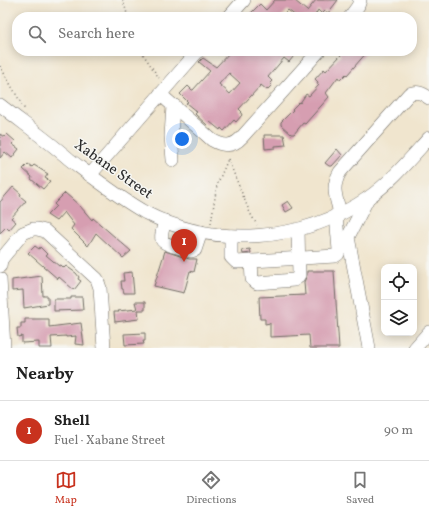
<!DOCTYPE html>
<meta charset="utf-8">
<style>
body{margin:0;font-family:Vollkorn,serif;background:#f2f2f2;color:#222}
.controls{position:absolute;right:12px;bottom:12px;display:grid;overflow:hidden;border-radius:8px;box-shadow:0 2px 10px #0003}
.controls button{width:36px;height:36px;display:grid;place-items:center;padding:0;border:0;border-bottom:1px solid #e0e0e0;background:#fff;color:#222;font:20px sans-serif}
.you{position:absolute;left:182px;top:139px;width:14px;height:14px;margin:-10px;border:3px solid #fff;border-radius:50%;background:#1a73e8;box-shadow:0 0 0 6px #1a73e833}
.badge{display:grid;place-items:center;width:26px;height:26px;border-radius:50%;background:#c8321e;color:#fff;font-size:13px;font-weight:700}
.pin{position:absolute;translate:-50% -33px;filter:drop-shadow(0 1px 2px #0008)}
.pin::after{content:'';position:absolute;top:21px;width:14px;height:12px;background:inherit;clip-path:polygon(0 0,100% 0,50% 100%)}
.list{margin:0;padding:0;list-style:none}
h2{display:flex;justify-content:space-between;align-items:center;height:52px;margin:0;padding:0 16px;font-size:17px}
h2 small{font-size:13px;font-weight:400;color:#767676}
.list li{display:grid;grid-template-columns:26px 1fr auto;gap:12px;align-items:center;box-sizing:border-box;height:60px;padding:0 16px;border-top:1px solid #e0e0e0}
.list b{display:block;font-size:15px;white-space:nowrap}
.list p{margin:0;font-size:13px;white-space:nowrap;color:#767676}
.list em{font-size:13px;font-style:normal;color:#767676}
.icon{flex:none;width:22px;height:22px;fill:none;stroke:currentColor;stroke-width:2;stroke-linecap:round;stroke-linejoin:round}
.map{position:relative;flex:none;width:429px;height:348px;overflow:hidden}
.search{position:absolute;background:#fff;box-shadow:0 2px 10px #0003;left:12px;right:12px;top:12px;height:44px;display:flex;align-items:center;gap:10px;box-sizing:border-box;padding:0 14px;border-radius:16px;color:#767676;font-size:15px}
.sheet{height:112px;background:#fff}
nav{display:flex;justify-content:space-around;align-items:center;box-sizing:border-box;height:56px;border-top:1px solid #e0e0e0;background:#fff;font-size:11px;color:#767676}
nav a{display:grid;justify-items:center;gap:2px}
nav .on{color:#c8321e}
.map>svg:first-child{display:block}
</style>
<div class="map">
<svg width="429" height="348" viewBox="0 0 429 348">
<rect width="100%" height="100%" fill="#f6f6f2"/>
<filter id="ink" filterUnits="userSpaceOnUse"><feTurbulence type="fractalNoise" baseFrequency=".025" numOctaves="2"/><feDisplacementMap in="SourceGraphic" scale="8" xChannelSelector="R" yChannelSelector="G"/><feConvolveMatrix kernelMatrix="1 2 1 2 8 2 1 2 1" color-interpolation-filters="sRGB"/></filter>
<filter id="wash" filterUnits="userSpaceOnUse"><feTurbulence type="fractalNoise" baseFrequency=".012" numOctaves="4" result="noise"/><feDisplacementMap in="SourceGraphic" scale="16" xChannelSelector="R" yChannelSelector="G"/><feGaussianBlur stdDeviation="0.9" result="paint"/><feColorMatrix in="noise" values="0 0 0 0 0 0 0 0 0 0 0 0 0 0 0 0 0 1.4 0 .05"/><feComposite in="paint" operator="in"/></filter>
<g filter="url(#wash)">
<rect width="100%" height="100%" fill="#f0e5ce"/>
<g id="blocks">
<g fill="#d69eb1" fill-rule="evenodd">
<polygon points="275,0 294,0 307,11 316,0 338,0 328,13 325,11 322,14 318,10 314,17 297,17 288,10 281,17 247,17 260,4 266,10"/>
<path d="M231 51H298L289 62 284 58 268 77 272 81 270 83 272 85 267 90 261 85 239 109 242 112 241 113 242 115 236 122 234 120 224 131 221 128 220 130 210 122 207 125 195 114 197 112 186 103 188 102 180 94 188 86 192 90H193L210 71 199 62 203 58 216 67ZM229 73 240 83 230 94 219 84Z"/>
<polygon points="336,51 368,51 347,75 346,74 340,80 338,77 326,93 329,97 305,124 303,123 294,134 291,134 281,125 281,122 293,110 292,109 299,102 300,103 306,94 309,96 319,85 317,84 318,82 315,79 324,69 326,71 341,55"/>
<polygon points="0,134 4,137 7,134 15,141 12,144 19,149 12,158 5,152 0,158"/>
<polygon points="264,135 284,135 286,145 275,146 275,148 265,149"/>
<polygon points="337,149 342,155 332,166 329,166 325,163"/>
<polygon points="28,164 32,167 34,165 48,174 45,178 50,181 43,189 31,179 32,177 23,169"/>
<polygon points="13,187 21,194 20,196 26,201 11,218 16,222 9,230 6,227 0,233 0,202"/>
<polygon points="65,193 80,206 92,220 93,218 131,251 123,258 96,233 88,246 71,229 74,225 64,212 56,221 47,215 56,206 54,204"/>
<polygon points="288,201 293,208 286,212 282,205"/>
<polygon points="35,246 39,249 40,247 47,254 46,255 59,266 61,265 64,268 66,266 76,273 79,277 78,279 81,281 74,290 59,277 58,279 28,253"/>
<polygon points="250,249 251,253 243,254 242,250"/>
<polygon points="165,251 189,259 197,259 194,272 190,271 184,293 154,286"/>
<polygon points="307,271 334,271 339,348 310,348 309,335 270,337 270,323 265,324 265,319 260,319 259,297 305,295 304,282 307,275"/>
<polygon points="132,272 134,293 124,293 123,289 122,289 121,281 124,281 123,273"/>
<polygon points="42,276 43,296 48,296 48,304 24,308 23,290 12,291 12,280"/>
<polygon points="71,297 82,297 83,310 54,311 54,299 71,299"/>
<polygon points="135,302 145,302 145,310 138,310 139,319 115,322 114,312 119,312 118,311 137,309"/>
<polygon points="25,319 49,319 49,327 81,323 84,345 75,344 76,336 66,337 66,336 51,337 52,348 39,348 39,342 22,343 22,336 18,337 17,328 21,328 21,323 25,323"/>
<polygon points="145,333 145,341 143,341 144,344 125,345 124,334"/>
</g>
</g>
</g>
<g filter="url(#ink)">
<use href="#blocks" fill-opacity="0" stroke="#706c64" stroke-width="1"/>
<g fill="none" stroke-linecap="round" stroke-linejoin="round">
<defs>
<g id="minor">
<polyline points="229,17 244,0"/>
<polyline points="350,17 358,6 360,0"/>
<path d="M160 94 212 140C224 147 233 147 242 137L319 51"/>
<path d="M0 105C23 123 47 140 69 159 94 178 119 198 146 213 216 249 303 242 368 198 391 182 410 159 429 138"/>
<polyline points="173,160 171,136 173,106 175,106"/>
<polyline points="90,175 198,51"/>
<polyline points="368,198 348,237 369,348"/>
<path d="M340 213C336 196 331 188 340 172L409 94C418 91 422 93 429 98"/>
<path d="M165 221C164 226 160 235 162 240 164 245 185 249 191 251L195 250 201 232"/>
<polyline points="231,236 231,257 236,262 335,256 338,254 339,250 336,215"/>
<polyline points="251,261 252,279 257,283 294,280 297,278 299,275 298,230"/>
<polyline points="0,266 1,260 4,256 23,233 33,229 37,229 45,231 97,279 100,288 104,348"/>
<polyline points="0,279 4,348"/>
<polyline points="415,348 429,332"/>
</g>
</defs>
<use href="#minor" stroke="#706c64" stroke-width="14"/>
<g stroke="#706c64" stroke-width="1.5" stroke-dasharray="1 3" stroke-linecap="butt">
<polyline points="123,0 128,17"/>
<polyline points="141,51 159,78"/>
<polyline points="0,66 25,110"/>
<polyline points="228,159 250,213 257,225"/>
<polyline points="211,223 217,185 228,159"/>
</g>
<use href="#minor" stroke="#fff" stroke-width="13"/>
</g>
</g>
<g text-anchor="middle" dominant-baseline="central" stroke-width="3" stroke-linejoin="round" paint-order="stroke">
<g font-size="15" fill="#2b2b2b" stroke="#f6f6f2">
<text transform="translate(113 170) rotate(35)">Xabane Street</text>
</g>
</g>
</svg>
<div class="controls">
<button><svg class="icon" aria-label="locate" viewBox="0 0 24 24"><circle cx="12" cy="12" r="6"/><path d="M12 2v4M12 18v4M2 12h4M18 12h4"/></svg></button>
<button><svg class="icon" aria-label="layers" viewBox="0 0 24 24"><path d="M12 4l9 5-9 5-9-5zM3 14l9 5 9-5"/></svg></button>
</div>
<div class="you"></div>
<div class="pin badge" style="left:184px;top:262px">1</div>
<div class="search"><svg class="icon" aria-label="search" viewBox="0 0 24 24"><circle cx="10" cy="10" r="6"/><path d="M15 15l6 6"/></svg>Search here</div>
</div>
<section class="sheet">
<h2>Nearby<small></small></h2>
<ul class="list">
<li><span class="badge">1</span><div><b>Shell</b><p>Fuel · Xabane Street</p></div><em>90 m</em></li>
</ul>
</section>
<nav>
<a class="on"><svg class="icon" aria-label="map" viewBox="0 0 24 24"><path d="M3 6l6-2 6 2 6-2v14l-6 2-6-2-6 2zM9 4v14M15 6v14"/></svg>Map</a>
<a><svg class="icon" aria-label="directions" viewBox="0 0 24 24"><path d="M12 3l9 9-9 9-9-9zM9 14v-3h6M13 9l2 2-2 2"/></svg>Directions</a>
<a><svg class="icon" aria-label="saved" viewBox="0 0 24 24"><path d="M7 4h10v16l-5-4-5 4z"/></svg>Saved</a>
</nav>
